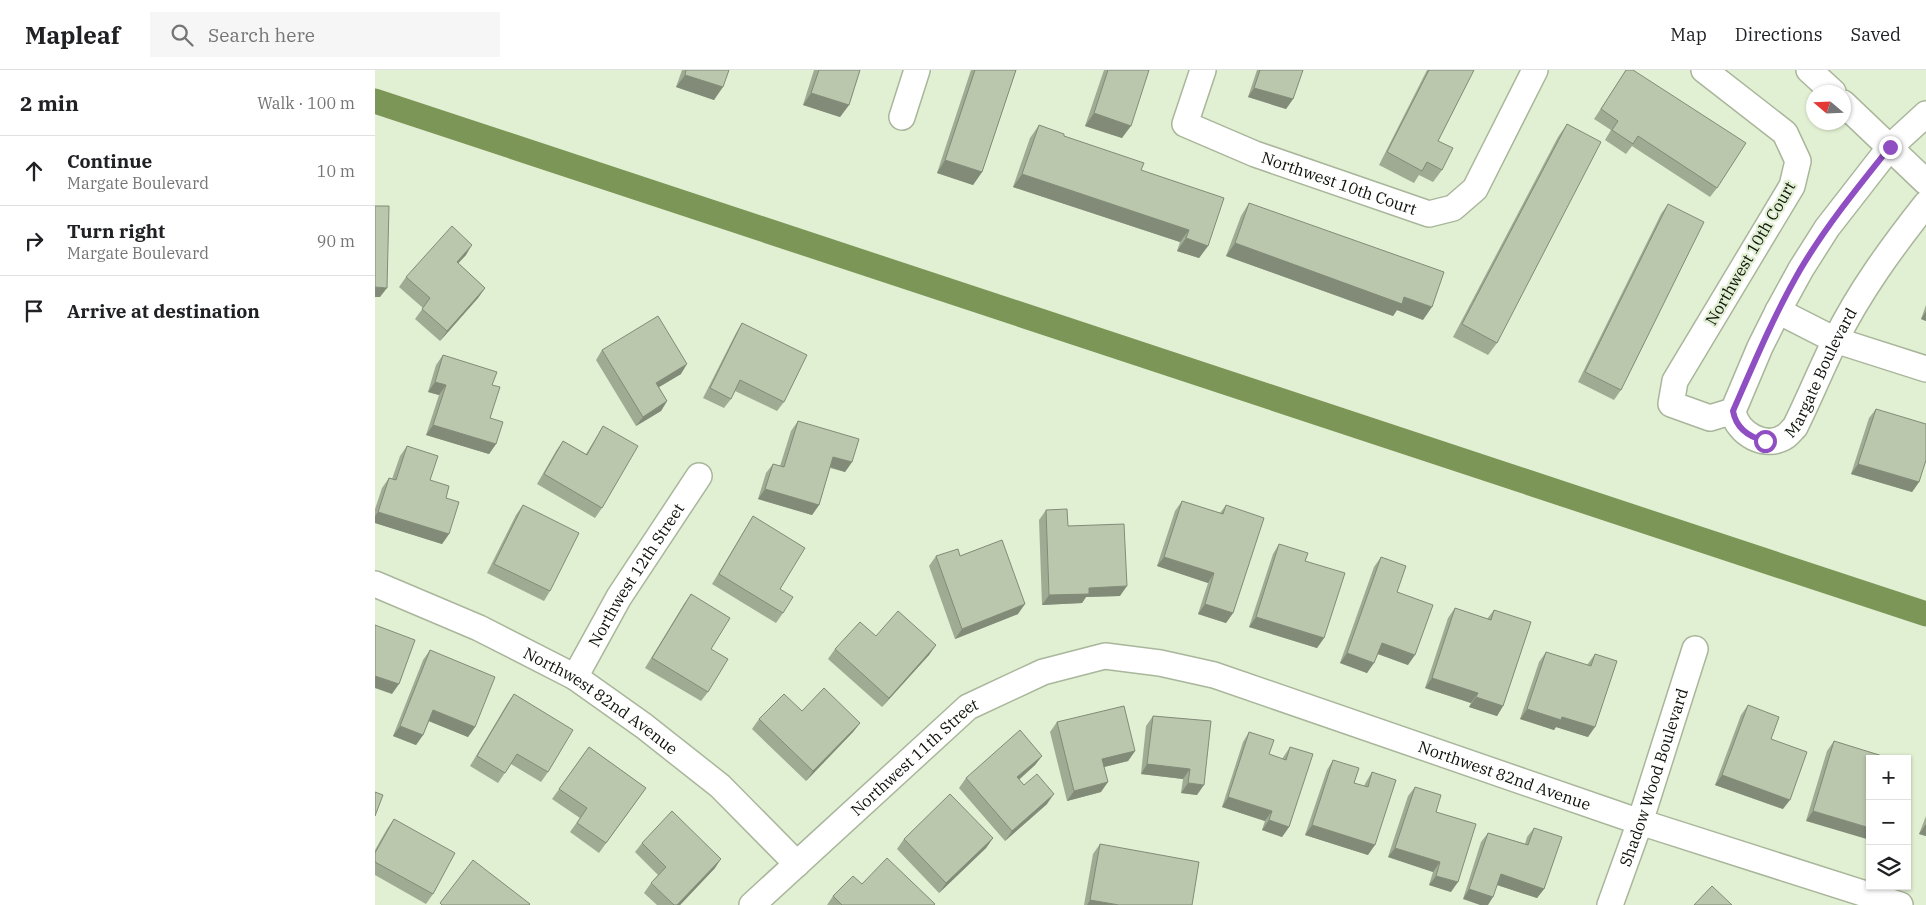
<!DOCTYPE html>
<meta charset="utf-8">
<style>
body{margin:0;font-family:"IBM Plex Serif",serif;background:#f6f6f6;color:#202124}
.controls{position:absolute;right:15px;bottom:15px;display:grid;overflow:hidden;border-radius:0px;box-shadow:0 1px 4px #0004}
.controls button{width:45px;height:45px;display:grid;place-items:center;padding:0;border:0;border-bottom:1px solid #e0e0e0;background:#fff;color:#202124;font:25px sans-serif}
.compass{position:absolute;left:1431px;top:15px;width:45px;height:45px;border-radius:50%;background:#fff;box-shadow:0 1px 4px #0004;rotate:289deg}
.stop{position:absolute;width:15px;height:15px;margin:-11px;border:4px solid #904ec3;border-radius:50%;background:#fff}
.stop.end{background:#904ec3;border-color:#fff;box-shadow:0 1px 5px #0008}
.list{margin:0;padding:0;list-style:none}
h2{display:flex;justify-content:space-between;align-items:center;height:65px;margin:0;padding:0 20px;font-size:21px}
h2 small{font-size:16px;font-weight:400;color:#757577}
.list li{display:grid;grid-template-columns:32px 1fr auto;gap:15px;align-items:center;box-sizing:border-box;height:70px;padding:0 20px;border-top:1px solid #e0e0e0}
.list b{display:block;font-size:19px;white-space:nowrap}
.list p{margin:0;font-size:16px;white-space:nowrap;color:#757577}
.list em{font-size:16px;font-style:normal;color:#757577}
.icon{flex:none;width:28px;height:28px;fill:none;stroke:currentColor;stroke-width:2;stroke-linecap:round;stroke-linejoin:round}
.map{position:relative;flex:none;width:1551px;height:835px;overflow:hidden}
header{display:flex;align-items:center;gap:30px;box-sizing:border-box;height:70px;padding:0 25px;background:#fff;border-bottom:1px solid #e0e0e0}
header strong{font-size:24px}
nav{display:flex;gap:28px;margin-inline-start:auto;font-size:18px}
.search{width:350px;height:45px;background:#f6f6f6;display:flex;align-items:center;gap:12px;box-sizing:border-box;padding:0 18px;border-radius:0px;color:#757577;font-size:19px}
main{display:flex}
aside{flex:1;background:#fff}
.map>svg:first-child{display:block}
</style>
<header>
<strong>Mapleaf</strong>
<div class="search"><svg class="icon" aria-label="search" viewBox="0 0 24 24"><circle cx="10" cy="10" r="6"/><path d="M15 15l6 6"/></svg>Search here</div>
<nav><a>Map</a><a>Directions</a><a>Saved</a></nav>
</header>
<main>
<aside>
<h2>2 min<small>Walk · 100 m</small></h2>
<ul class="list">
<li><svg class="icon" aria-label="ahead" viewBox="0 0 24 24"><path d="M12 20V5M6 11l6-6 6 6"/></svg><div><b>Continue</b><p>Margate Boulevard</p></div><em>10 m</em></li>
<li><svg class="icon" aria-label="right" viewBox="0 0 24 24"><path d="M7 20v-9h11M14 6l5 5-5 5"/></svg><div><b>Turn right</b><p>Margate Boulevard</p></div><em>90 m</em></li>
<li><svg class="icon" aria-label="arrive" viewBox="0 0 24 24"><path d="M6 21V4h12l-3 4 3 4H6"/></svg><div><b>Arrive at destination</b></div></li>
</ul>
</aside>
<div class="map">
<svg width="1551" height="835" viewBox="0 0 1551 835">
<rect width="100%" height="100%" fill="#e1efd2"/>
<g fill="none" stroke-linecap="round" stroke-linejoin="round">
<polyline stroke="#7b9656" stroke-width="25" points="0,31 1551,544"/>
<defs>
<g id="minor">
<path id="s1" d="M828 0 810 54 880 84 1054 144 1078 138 1100 119 1160 0"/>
<polyline points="1329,0 1410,63 1423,91 1417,116 1300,311 1296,334 1335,348 1358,341"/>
<polyline points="1434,0 1458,22"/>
<polyline points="1468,33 1551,112"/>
<path id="s2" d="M1551 44 1515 77 1452 158 1426 199 1403 241 1385 277 1358 341C1362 364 1391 380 1411 366 1414 364 1417 360 1420 357 1434 329 1446 299 1460 271 1484 222 1517 177 1551 134"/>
<polyline points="527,47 542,0"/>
<polyline points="1403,241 1460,270 1551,299"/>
<path id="s3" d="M0 514 104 558 200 607 269 656 345 716 422 794"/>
<path id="s4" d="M200 607 244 527 324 406"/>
<path id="s5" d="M377 835 593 637 668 602 730 586 785 593 839 605 1265 752 1525 835"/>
<path id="s6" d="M1235 835 1265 752 1320 579"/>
</g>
</defs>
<use href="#minor" stroke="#a9b69b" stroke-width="28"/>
<use href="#minor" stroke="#fff" stroke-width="25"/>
</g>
<g fill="#a0ab94">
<polygon points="307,0 354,0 339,30 301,17"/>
<polygon points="439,0 485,0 474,35 465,47 428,35"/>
<polygon points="596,0 641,0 607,102 598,115 562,103"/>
<polygon points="729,0 774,0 747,68 710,56"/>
<polygon points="882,0 928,0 918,29 911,39 873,27"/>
<polygon points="1052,0 1099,0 1063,71 1067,100 1058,112 1044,105 1039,113 1004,95"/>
<polygon points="1251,0 1342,118 1335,127 1257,76 1251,84 1230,70 1236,60 1219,49"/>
<polygon points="1192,54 1122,273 1113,285 1078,267 1183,67"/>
<polygon points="664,55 766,100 833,176 824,188 802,181 805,172 638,117 655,68"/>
<polygon points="874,133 1048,250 1022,240 1018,246 851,186 866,146"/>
<polygon points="1293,134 1246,320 1239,330 1203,312 1286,144"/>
<polygon points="91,185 83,193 110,218 103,228 65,271 40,249 48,238 24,217 31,207"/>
<polygon points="1551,235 1551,251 1546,249"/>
<polygon points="367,253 409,332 402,341 360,321 356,329 349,338 328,328 361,263"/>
<polygon points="227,280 306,304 284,317 292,331 286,341 261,356 221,290"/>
<polygon points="68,285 117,315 115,348 121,374 114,384 51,365 64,325 53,322 61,295"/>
<polygon points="1501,339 1544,412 1537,422 1476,404 1494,348"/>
<polygon points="423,351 477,392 470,402 455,398 444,435 437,445 383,429 391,403 398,394 405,396 416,361"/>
<polygon points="228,356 227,438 220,448 162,414 181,381 188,371 211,384 222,366"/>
<polygon points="32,376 55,410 71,428 74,464 67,474 0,453 0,439 7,418 14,408 17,409 25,386"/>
<polygon points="807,431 845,443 851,435 858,543 851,553 823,544 833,513 782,496 800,441"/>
<polygon points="148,435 175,521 169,531 112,503 141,445"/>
<polygon points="671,440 693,456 745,526 711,527 707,533 667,535 664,450"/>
<polygon points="378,446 405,519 408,543 401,553 337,514 372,456"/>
<polygon points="904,474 930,491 949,568 942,578 874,557 898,484"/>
<polygon points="561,486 585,486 643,544 580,569 554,496"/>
<polygon points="1006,487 1022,522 1033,595 1003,584 992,603 965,593 999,497"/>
<polygon points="316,524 336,579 333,622 326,631 270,598 309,534"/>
<polygon points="1080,538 1112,549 1119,540 1128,636 1122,646 1094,637 1096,633 1050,618 1073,548"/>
<polygon points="501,566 561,575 554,585 507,637 453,589 460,579"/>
<polygon points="55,580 100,657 93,667 54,651 48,665 41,675 18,666 48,590"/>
<polygon points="1171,582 1212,595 1220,584 1213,667 1181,657 1179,660 1145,649 1164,592"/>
<polygon points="139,624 173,702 166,712 136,694 123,713 95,696 132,634"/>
<polygon points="1373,635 1396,669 1408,739 1340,715 1366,645"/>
<polygon points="427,641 485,653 478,662 431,711 377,659 384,649"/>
<polygon points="778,646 836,651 822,725 806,723 808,709 766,704 771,656"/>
<polygon points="682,652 760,681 753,691 729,697 726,722 692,731 675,662"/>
<polygon points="874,662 894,684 907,689 915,677 914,757 907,767 887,760 890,751 847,737 868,672"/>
<polygon points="1459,671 1517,689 1431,751 1452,681"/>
<polygon points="214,677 271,718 224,783 195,762 205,748 177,729"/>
<polygon points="667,686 660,695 644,710 649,715 672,734 630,771 584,718 591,708"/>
<polygon points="958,690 979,713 989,716 991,712 997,702 993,785 930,765 952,700"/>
<polygon points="1040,717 1061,742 1076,822 1054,815 1058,802 1013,787 1033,726"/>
<polygon points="1551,746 1551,766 1544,764"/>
<polygon points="19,749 58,824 51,834 0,805 0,780 12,759"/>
<polygon points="1159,758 1169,819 1162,828 1122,815 1088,829 1106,772 1113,763 1150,774 1152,767"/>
<polygon points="618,768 611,778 564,823 522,779 529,769"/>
<polygon points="267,773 340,798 305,835 282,835 269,823 276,813 283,805 260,782"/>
<polygon points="725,774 817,835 709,835 718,784"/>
<polygon points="487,814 559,835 452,835 458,826"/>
</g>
<g fill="#828b78">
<polygon points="310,5 348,17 339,30 301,17"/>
<polygon points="879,18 918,29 911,39 873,27"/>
<polygon points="436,23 474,35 465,47 428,35"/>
<polygon points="719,43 756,56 747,68 710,56"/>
<polygon points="570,90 607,102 598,115 562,103"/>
<polygon points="647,104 814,160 805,172 638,117"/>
<polygon points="811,168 833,176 824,188 802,181"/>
<polygon points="860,173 1029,227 1057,237 1048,250 1022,240 1018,246 851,186"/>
<polygon points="97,175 91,185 75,202 82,192"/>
<polygon points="0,217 12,218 5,227 0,227"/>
<polygon points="110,218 103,228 65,271 72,261"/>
<polygon points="1551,241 1551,251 1546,249"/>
<polygon points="312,294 306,304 274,323 281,313"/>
<polygon points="60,312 71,315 64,325 53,322"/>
<polygon points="292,331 286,341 261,356 268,347"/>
<polygon points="58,355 121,374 114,384 51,365"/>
<polygon points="458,387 477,392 470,402 452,396"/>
<polygon points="1483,394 1544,412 1537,422 1476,404"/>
<polygon points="390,419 444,435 437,445 383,429"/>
<polygon points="3,442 74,464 67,474 0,453 0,446"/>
<polygon points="789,487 839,503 833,513 782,496"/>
<polygon points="752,516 745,526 711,527 707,533 667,535 674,525 714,518"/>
<polygon points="650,534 643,544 580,569 587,559"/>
<polygon points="830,534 858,543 851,553 823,544"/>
<polygon points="881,547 949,568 942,578 874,557"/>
<polygon points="1007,573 1040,585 1033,595 1000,583"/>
<polygon points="561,575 554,585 507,637 514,628"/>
<polygon points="972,583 999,593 992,603 965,593"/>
<polygon points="0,606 24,614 17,624 0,618"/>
<polygon points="1057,608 1103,623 1096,633 1050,618"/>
<polygon points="1101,627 1128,636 1122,646 1094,637"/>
<polygon points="1152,639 1187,647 1220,657 1213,667 1181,657 1179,660 1145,649"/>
<polygon points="58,640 100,657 93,667 51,650"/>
<polygon points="485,653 478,662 431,711 438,701"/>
<polygon points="25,656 48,665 41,675 18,666"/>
<polygon points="760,681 753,691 721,699 727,689"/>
<polygon points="667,686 660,695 635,717 642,707"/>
<polygon points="772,694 815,699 808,709 766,704"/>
<polygon points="1347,705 1415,730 1408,739 1340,715"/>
<polygon points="733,712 726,722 692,731 699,721"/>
<polygon points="813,713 829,715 822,725 806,723"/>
<polygon points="679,724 672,734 630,771 637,761"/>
<polygon points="853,727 897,741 890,751 847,737"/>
<polygon points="1438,741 1495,758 1495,770 1431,751"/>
<polygon points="894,750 914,757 907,767 887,760"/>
<polygon points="1551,754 1551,766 1544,764"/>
<polygon points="937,755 1000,775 993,785 930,765"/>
<polygon points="618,768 611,778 564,823 571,813"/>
<polygon points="1020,778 1065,792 1058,802 1013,787"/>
<polygon points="346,789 340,798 305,835 302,835"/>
<polygon points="1126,804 1169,819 1162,828 1119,814"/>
<polygon points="1061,806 1083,812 1076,822 1054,815"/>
<polygon points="1094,819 1118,827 1113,835 1105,835 1088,829"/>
<polygon points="715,830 744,835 712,835"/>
</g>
<g fill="#bac7ac" stroke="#828b78">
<polygon points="311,0 354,0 348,17 310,5"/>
<polygon points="444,0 485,0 474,35 436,23"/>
<polygon points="600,0 641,0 607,102 570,90"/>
<polygon points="733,0 774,0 756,56 719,43"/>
<polygon points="885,0 928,0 918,29 879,18"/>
<polygon points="1054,0 1099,0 1063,71 1078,78 1067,100 1052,92 1047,101 1012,82"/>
<polygon points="1251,0 1258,0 1371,73 1342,118 1263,66 1258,74 1237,60 1243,51 1226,39"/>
<polygon points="1192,54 1226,72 1122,273 1087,254"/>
<polygon points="664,55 689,64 689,66 769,93 766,100 849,128 833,176 811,168 814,160 647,104"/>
<polygon points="874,133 1069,202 1057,237 1029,227 1027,234 860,173"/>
<polygon points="1293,134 1329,152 1246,320 1210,302"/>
<polygon points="0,136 14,136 12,218 0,217"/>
<polygon points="77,156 97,175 82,192 110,218 72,261 47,239 55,228 31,207"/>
<polygon points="283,246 312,294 281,313 292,331 268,347 227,280"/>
<polygon points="367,253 432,285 409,332 365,310 356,329 335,318"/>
<polygon points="68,285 122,302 117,315 125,317 115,348 128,352 121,374 58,355 71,315 60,312"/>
<polygon points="1501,339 1551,354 1551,390 1544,412 1483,394"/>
<polygon points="423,351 484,369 477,392 458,387 444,435 390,419 398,394 409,397"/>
<polygon points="228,356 263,376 227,438 169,404 188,371 212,385"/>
<polygon points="32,376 63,386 55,410 74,416 71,428 84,432 74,464 3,442 14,408 21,410"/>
<polygon points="807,431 848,444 851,435 889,448 858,543 830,534 839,503 789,487"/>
<polygon points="148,435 204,463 175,521 119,494"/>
<polygon points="692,439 693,456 749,454 752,516 714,518 714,524 674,525 671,440"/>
<polygon points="378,446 430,478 405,519 418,527 408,543 344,504"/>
<polygon points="627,470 650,534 587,559 561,486 583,479 585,486"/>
<polygon points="904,474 933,483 930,491 970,503 949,568 881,547"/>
<polygon points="1006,487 1031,496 1022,522 1058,535 1040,585 1007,573 999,593 972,583"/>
<polygon points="316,524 355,548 336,579 353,589 333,622 277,588"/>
<polygon points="1080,538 1116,550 1119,540 1156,552 1128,636 1101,627 1103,623 1057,608"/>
<polygon points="523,541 561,575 514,628 460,579 485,552 501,566"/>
<polygon points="0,555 40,570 24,614 0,606"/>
<polygon points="55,580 120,607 100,657 58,640 48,665 25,656"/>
<polygon points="1171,582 1216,596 1220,584 1242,591 1220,657 1187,647 1186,650 1152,639"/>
<polygon points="449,618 485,653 438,701 384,649 409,624 427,641"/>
<polygon points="139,624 198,660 173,702 142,684 130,703 102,686"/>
<polygon points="1373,635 1404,647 1396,669 1432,682 1415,730 1347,705"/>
<polygon points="749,636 760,681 727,689 733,712 699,721 682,652"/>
<polygon points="778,646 836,651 829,715 813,713 815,699 772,694"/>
<polygon points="645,660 667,686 642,707 649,715 662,704 679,724 637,761 591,708"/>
<polygon points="874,662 899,670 894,684 911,690 915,677 938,684 914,757 894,750 897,741 853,727"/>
<polygon points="1459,671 1517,689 1495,689 1495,758 1438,741"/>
<polygon points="214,677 271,718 231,773 202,753 212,738 184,719"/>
<polygon points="958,690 984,698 979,713 993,717 997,702 1021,710 1000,775 937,755"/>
<polygon points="1040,717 1066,725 1061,742 1101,754 1083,812 1061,806 1065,792 1020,778"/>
<polygon points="0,722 8,725 0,746"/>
<polygon points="575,724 618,768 571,813 529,769"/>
<polygon points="297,741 346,789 302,835 299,835 276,813 291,797 267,773"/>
<polygon points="19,749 80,783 58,824 0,792 0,783"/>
<polygon points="1159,758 1187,767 1169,819 1126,804 1118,827 1094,819 1113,763 1153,775"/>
<polygon points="725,774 824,792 817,835 744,835 715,830"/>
<polygon points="512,788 560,834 559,835 467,835 458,826 478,806 487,814"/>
<polygon points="98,790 155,834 154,835 67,835 65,833"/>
<polygon points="1337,816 1357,835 1319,835"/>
</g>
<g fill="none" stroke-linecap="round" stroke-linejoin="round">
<path stroke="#904ec3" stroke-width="6" d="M1390 371C1374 367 1361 358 1358 341 1379 293 1399 245 1425 200 1451 156 1483 117 1515 77"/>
</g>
<g text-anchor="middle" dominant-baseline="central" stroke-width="4.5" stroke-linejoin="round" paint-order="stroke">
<g font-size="16" fill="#0d1108" stroke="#e1efd2">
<text stroke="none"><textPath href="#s1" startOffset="222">Northwest 10th Court</textPath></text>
<text transform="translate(1375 183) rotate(-60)">Northwest 10th Court</text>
<text stroke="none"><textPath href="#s2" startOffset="499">Margate Boulevard</textPath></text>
<text stroke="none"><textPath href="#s4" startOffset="119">Northwest 12th Street</textPath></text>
<text stroke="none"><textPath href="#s3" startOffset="255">Northwest 82nd Avenue</textPath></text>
<text stroke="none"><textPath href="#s5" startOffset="220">Northwest 11th Street</textPath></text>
<text stroke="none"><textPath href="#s5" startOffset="858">Northwest 82nd Avenue</textPath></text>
<text stroke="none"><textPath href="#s6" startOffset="135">Shadow Wood Boulevard</textPath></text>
</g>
</g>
</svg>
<div class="controls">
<button>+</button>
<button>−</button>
<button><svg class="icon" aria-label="layers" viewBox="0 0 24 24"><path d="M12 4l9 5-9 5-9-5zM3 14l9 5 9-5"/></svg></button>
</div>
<svg class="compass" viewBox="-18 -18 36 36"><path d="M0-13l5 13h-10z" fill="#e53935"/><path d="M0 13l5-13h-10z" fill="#757577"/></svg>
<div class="stop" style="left:1390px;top:371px"></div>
<div class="stop end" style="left:1515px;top:77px"></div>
</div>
</main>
